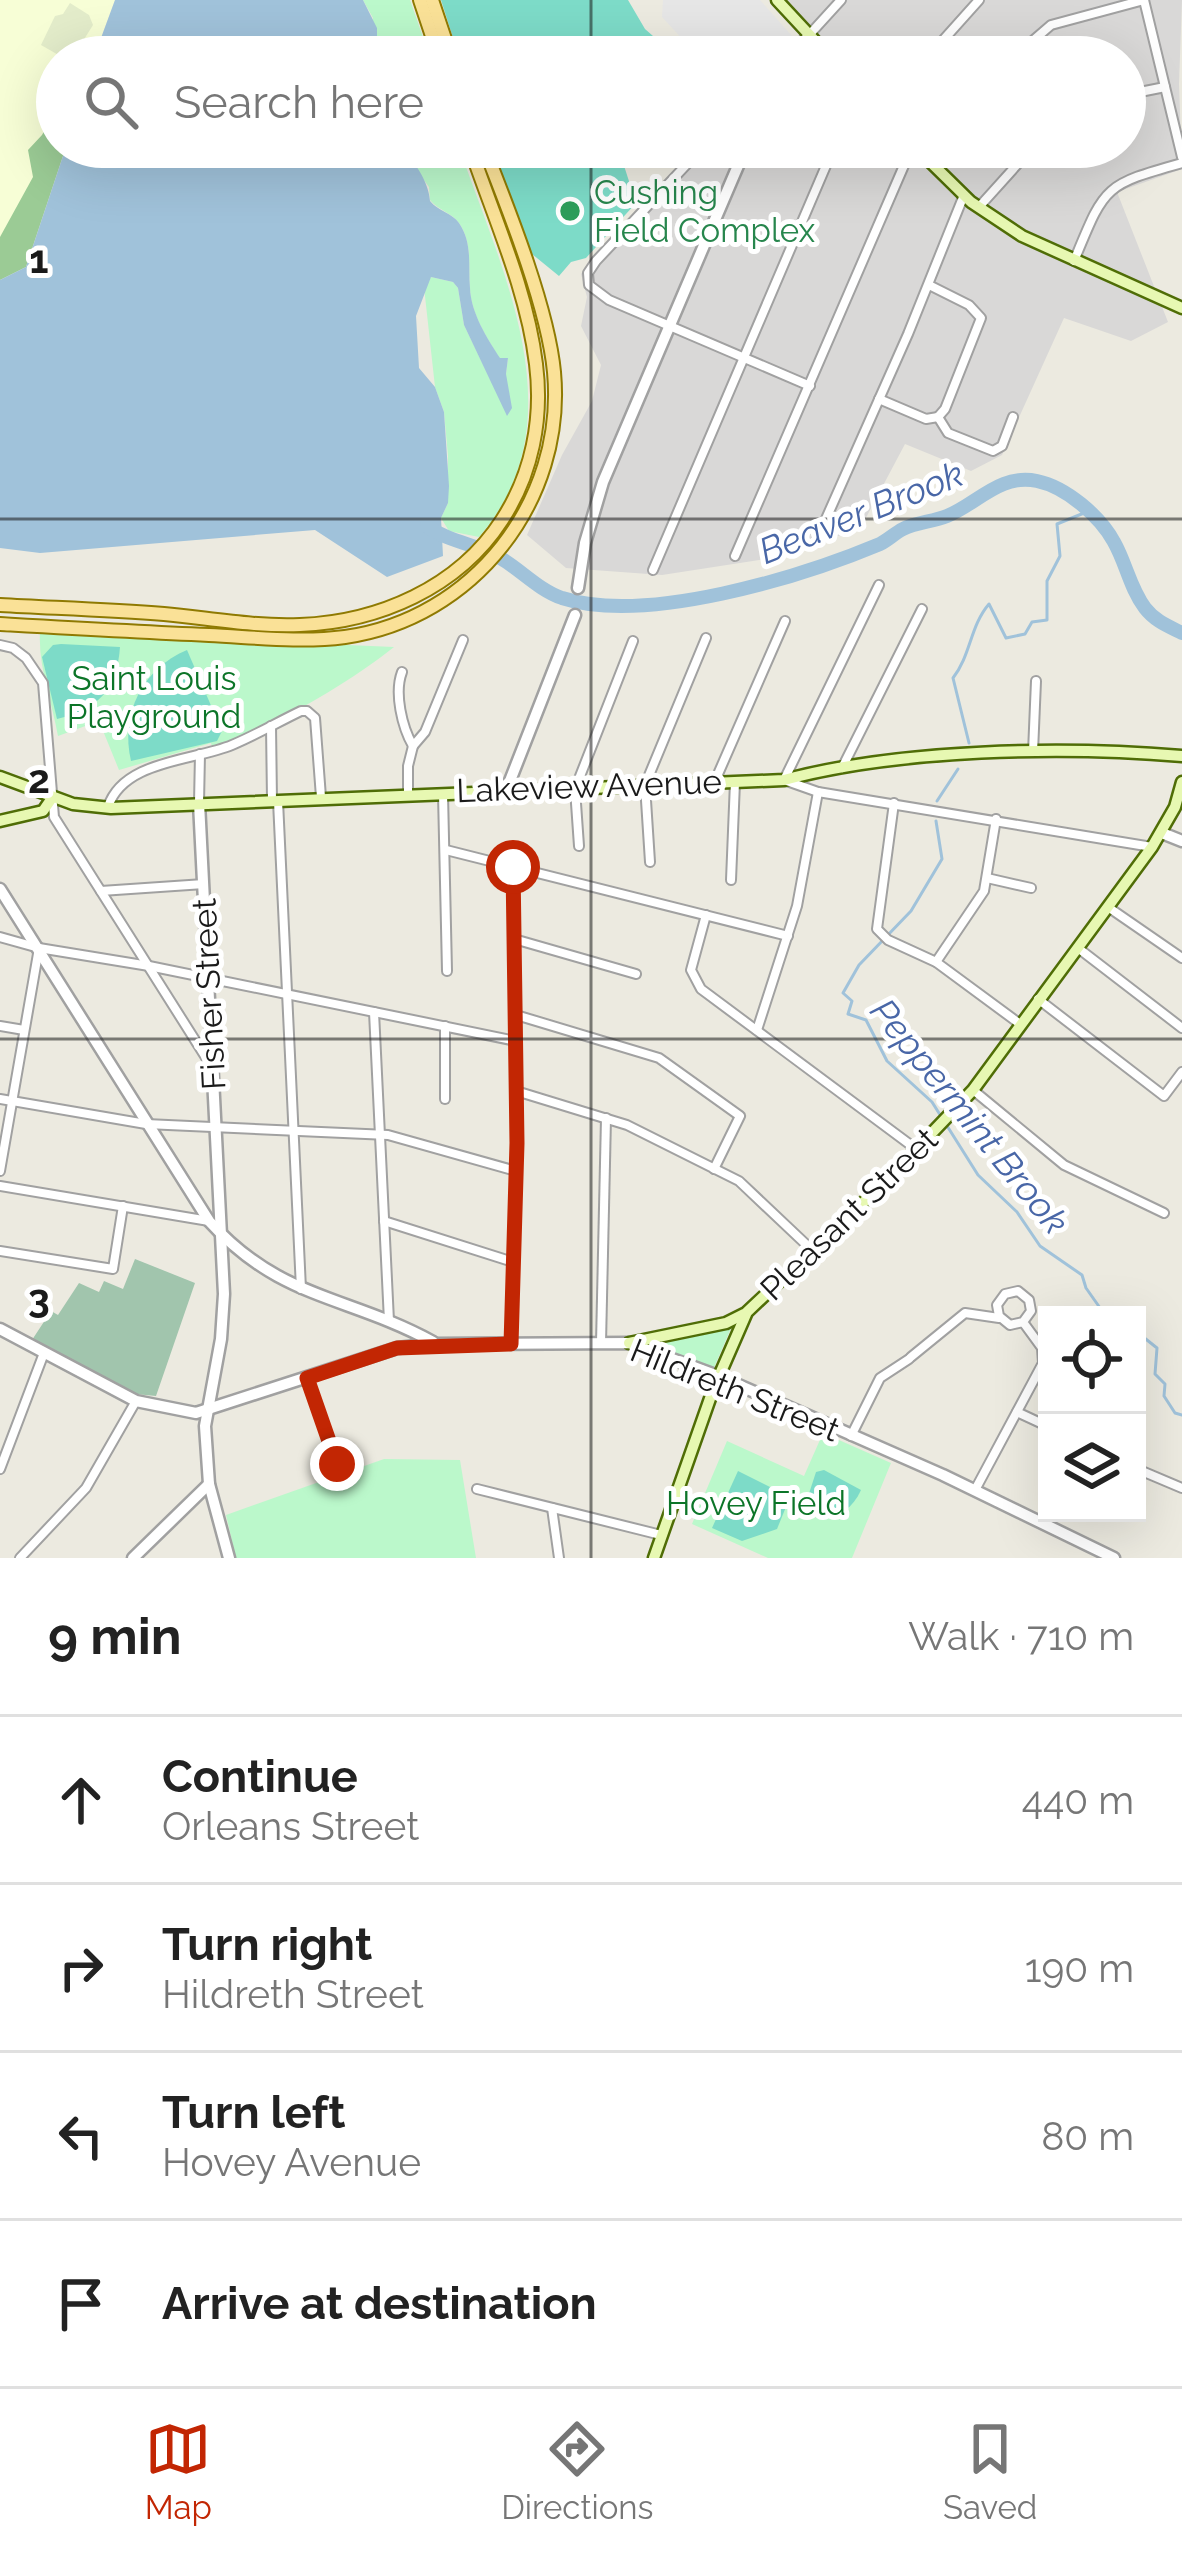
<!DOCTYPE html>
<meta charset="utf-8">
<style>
body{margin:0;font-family:Raleway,sans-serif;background:#f2f2f2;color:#222}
.controls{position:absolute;right:36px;bottom:36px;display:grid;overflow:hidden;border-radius:0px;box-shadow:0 12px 48px #0002}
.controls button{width:108px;height:108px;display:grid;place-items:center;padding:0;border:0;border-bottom:3px solid #e0e0e0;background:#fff;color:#222;font:60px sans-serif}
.stop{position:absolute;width:36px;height:36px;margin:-27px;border:9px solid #c22603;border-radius:50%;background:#fff}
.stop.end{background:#c22603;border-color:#fff;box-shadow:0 3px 12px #0008}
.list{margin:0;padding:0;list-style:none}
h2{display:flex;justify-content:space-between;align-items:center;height:156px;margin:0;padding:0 48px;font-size:51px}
h2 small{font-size:39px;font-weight:400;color:#767676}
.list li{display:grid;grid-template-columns:78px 1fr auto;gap:36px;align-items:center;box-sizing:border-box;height:168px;padding:0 48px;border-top:3px solid #e0e0e0}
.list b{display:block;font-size:45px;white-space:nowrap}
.list p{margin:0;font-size:39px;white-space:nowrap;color:#767676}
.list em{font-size:39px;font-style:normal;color:#767676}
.icon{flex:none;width:66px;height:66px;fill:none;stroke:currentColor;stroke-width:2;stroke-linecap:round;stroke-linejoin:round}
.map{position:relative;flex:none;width:1182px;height:1558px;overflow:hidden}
.search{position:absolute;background:#fff;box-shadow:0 12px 48px #0002;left:36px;right:36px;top:36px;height:132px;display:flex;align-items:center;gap:30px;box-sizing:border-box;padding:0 42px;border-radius:66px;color:#767676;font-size:45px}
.sheet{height:828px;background:#fff}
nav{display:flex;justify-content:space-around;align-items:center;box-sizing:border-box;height:168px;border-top:3px solid #e0e0e0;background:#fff;font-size:33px;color:#767676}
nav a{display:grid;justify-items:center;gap:6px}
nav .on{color:#c22603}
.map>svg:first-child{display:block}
</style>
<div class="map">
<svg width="1182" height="1558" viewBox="0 0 1182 1558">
<rect width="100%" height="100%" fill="#eceae0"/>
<polygon fill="#d9d8d7" points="775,0 1182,0 1179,84 1182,169 1117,192 1168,322 1131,341 1064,318 1002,455 971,471 905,444 860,529 765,559 662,575 566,568 527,535 562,455 592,401 601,365 581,326 587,297 581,274 698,147 1125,147 1125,57 782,57 804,34"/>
<polygon fill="#f7fed6" points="0,0 115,0 94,57 57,57 57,147 66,147 0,280"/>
<polygon fill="#e3ecca" points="70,3 89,15 93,25 73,57 62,57 41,45 55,16 63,14"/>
<polygon fill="#9bcb95" points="57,107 57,147 66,147 26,267 0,280 0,237 33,177 28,150 42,135"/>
<polygon fill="#a1c5ad" points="135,1259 195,1283 156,1396 135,1394 32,1340 51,1311 58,1315 79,1283 99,1292 104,1281 123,1289"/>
<g fill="#bbf8cb">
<polygon points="363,0 410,0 430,57 372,57 368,43 373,18"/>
<path d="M400 147H459C501 270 580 421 479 537L449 531 441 518 448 503V456L444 412 435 387 424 287 431 277 453 282 458 288 464 325 491 381 506 374 508 358 500 359C487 338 471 313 470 289 468 267 473 243 459 223 452 213 438 210 430 200L429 187Z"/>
<path d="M40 632 394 647C342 688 275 726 212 747L211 743 119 770 99 721 58 736C52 701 38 667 40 632Z"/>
<polygon points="732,1326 713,1370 653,1344 654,1341"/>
<polygon points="823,1433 891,1463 852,1558 768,1558 692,1524 727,1441 804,1476"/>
<polygon points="384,1459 460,1460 476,1558 236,1558 226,1515"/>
</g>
<g fill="#7ddbc8">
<polygon points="441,0 628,0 645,29 661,43 646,57 459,57"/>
<polygon points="489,147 618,147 636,203 586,258 571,262 559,276 532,254 523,240"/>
<path d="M61 644 120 647C117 690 98 709 57 719L42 657 53 645Z"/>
<path d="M187 650 222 731 217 741 131 761C120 714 142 669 187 650Z"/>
<path d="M824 1470 861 1490C850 1515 828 1522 803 1512L816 1472Z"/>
<polygon points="738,1471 790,1497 777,1529 742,1541 712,1528"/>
</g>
<polygon fill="#e6e6e6" points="663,0 760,0 792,36 771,57 699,57 662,17"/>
<g fill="#a0c2da">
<polygon points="115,0 363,0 377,28 377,37 368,44 372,57 94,57"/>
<path d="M66 147H400C414 160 429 182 430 201 438 211 452 213 459 223 473 243 468 267 470 288 471 313 487 338 500 358H508L506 374 512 408 507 416 464 325 458 288 453 282 431 277 416 316 419 368 435 387 444 412 449 486 448 503 441 518 443 556 387 577 315 530 40 553 0 548V280L26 267Z"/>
</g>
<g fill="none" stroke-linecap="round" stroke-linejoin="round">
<g stroke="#a0c2da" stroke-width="3">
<path d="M969 743 953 678C971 655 970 626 989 604L1006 638 1025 634 1032 622 1047 620V581L1060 556 1057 524 1089 511"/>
<polyline points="937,801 958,769"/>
<polyline points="936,821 942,859 911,911 859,965 843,993 852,1001 848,1014 866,1020 887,1061 932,1102 978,1175 1017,1212 1040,1246 1082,1275 1086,1288 1105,1315"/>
<polyline points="1137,1332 1157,1348 1155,1374 1165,1384 1164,1396 1175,1413 1182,1415"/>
</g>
<path stroke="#a0c2da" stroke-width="14" d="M427 526C450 543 478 544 502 559 522 571 539 590 562 598 646 625 801 577 880 544 888 540 895 533 903 529 917 522 932 522 947 516 977 504 1000 473 1037 481 1066 487 1100 516 1114 542 1126 563 1130 588 1145 608 1155 621 1168 626 1182 633"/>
<defs>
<g id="minor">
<polyline points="1144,0 1182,157"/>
<polyline points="810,34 841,0"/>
<polyline points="928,57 979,0"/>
<polyline points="1014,57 1051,25 1144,0"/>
<polyline points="1125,95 1165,87"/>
<polyline points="703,147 596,261 588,273 589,285 609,300 810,386"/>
<polyline points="979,207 1033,147"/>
<path d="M1074 261C1105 186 1103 185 1182 163"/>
<polyline points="929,285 969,305 981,318 945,409 938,417"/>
<polyline points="879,399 926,419 938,417"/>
<polyline points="938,417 948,433 993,451 1002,446 1013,417"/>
<polyline points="817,539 908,334 964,195"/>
<polyline points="735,556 912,147"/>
<polyline points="653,570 834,147"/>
<polyline points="879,585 784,780 818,792 1152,847"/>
<polyline points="0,645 13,648 26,658 43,683 54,817 212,1067"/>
<path d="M402 672C394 693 402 727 413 746L408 766V794"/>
<polyline points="271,726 272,800"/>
<polyline points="413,746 425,732 463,640"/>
<polyline points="1033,752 1036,681"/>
<polyline points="842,768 922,609"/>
<polyline points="715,781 785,621"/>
<polyline points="443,794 447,971"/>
<polyline points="278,801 301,1289"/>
<polyline points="199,803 200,754"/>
<polyline points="894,803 877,929 888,940 936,962 1020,1024"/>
<path d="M108 807C123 760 194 761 232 745 256 735 278 722 301 711H307L315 718 321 797"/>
<polyline points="579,846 575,789 633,641"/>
<polyline points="446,850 788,936"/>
<polyline points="650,862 645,785 706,638"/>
<polyline points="987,878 1031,888"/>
<polyline points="731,880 735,782"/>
<polyline points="101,891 204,884"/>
<polyline points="1108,907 1182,958"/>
<polyline points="706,915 691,970 701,989 916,1149"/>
<polyline points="0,937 39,948 149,966 516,1041"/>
<polyline points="514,939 636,974"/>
<polyline points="1078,948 1182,1028"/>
<polyline points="936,962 984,891 996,819"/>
<polyline points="1038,999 1164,1096 1182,1072"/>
<polyline points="374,1012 389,1321"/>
<polyline points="516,1015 659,1058 740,1116 714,1169"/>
<polyline points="0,1026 24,1030"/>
<polyline points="757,1030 797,906 818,792"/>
<polyline points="973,1090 1064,1165 1164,1213"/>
<polyline points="516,1091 627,1125 739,1181 812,1250"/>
<polyline points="0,1099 146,1124 388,1135 516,1171"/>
<polyline points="445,1099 445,1026"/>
<polyline points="0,1171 39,948"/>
<polyline points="0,1186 209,1221"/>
<polyline points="384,1221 513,1262"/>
<polyline points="0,1251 113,1269 123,1206"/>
<polyline points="601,1343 606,1118"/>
<polyline points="511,1344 517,1143 513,867"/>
<polyline points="911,1357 965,1313 999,1318"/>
<polyline points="307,1378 337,1464"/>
<polyline points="1017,1412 1047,1426"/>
<polyline points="851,1436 880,1378 909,1359"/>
<polyline points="0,1469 44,1353"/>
<polyline points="1137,1469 1182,1488"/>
<polyline points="477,1489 661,1535"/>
<polyline points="975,1490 1043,1363 1042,1348 1023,1322 1031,1311 1029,1300 1018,1291 1005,1294 997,1305 999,1316 1010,1325 1023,1322"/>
<polyline points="552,1508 559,1558"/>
<polyline points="20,1558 86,1488 136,1401"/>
</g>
<g id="tertiary">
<polyline points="788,57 810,35"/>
<polyline points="578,588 585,543 603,482 746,147"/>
<polyline points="506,791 575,615"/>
<polyline points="199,803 224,1294 221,1339 205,1426 209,1484 229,1558"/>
<polyline points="1162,833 1182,841"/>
<path d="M0 889 209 1221C280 1300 347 1295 433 1342"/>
<polyline points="0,1329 136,1401 196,1413 397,1348 436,1344 629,1343 718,1376 943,1475 1114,1558"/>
<polyline points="133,1558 209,1484"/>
</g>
<g id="secondary">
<polyline points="777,0 830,57"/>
<polyline points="915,147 971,202 1022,236 1182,308"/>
<path d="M0 777 73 804 111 808 784 780C899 749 1062 746 1182 756"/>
<polyline points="0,821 43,811 52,798"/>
<polyline points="629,1343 726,1323 744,1314"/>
<polyline points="654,1558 713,1390 747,1312 884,1183 973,1090 1152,847 1175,807 1182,782"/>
</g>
<g id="primary">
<polyline points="420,0 439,57"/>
<polyline points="432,0 451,57"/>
<path d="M0 605C54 608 109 610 164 614 208 618 255 627 300 625 378 622 458 588 502 520 532 474 543 419 536 364 527 290 494 218 470 147"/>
<path d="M0 624C70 628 139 632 209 635 253 637 300 643 345 637 473 619 566 501 554 372 548 308 508 208 484 147"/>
</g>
</defs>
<use href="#minor" stroke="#a1a1a1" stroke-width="12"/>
<use href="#tertiary" stroke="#a1a1a1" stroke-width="15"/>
<use href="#secondary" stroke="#4f6d06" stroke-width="15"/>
<use href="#primary" stroke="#8f7a02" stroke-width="16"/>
<use href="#minor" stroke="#fff" stroke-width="8"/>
<use href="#tertiary" stroke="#fff" stroke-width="10"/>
<use href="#secondary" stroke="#e7f8b2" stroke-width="10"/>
<use href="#primary" stroke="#fae197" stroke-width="12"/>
</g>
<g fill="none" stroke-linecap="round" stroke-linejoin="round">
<polyline stroke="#c22603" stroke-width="15" points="337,1464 307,1378 397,1348 511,1344 517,1143 513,867"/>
</g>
<path fill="none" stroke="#1a1a1a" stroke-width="3" stroke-opacity="0.55" d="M591 0V57M591 147V1558M0 519H1182M0 1039H1182"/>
<circle fill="#2e9e5b" stroke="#fff" stroke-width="4.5" cx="570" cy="211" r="12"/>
<g text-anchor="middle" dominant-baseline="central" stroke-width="10" stroke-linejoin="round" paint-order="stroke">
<g font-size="33" fill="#27864d" stroke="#fff" text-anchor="start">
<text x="594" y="192">Cushing<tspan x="594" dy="38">Field Complex</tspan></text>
</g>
<g font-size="33" fill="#0c7528" stroke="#fff">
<text x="154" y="678">Saint Louis<tspan x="154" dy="38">Playground</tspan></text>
<text x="756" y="1503">Hovey Field</text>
</g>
<g font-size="33" fill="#1a1a1a" stroke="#fff">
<text transform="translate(589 786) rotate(-2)">Lakeview Avenue</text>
<text transform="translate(209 994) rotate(-93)">Fisher Street</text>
<text transform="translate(849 1214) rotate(-44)">Pleasant Street</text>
<text transform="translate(735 1390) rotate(22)">Hildreth Street</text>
</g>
<g font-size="36" font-style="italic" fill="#4967a7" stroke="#fff">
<text transform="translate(861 512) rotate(-22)">Beaver Brook</text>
<text transform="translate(970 1116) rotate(51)">Peppermint Brook</text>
</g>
</g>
<g font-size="39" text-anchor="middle" font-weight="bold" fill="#1a1a1a" stroke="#fff" stroke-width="10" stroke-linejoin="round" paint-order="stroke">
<text x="39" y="273">1</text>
<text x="39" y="793">2</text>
<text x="39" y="1312">3</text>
</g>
</svg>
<div class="controls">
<button><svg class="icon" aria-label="locate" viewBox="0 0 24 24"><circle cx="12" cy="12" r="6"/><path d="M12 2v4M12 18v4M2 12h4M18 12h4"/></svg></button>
<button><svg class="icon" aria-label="layers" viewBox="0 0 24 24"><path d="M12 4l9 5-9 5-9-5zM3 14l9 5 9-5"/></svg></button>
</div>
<div class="stop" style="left:513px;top:867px"></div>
<div class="stop end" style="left:337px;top:1464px"></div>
<div class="search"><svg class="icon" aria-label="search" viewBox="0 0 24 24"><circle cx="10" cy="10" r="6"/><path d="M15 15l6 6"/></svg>Search here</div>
</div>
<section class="sheet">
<h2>9 min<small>Walk · 710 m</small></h2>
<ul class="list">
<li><svg class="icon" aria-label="ahead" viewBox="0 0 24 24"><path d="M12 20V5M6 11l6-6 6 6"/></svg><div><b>Continue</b><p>Orleans Street</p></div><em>440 m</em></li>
<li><svg class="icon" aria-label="right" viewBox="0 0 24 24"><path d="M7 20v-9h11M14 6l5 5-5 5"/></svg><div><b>Turn right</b><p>Hildreth Street</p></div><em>190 m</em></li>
<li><svg class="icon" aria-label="left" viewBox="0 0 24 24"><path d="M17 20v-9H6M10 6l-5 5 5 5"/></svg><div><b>Turn left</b><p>Hovey Avenue</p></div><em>80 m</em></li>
<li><svg class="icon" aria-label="arrive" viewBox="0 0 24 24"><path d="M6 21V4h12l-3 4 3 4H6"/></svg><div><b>Arrive at destination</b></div></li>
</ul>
</section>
<nav>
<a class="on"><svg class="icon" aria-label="map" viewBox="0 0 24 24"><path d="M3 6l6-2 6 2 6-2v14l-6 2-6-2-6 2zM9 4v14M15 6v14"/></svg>Map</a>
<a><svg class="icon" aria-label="directions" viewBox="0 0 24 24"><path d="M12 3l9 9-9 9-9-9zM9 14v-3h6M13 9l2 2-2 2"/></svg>Directions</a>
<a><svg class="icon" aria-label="saved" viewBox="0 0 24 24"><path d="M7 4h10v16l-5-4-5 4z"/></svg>Saved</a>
</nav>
